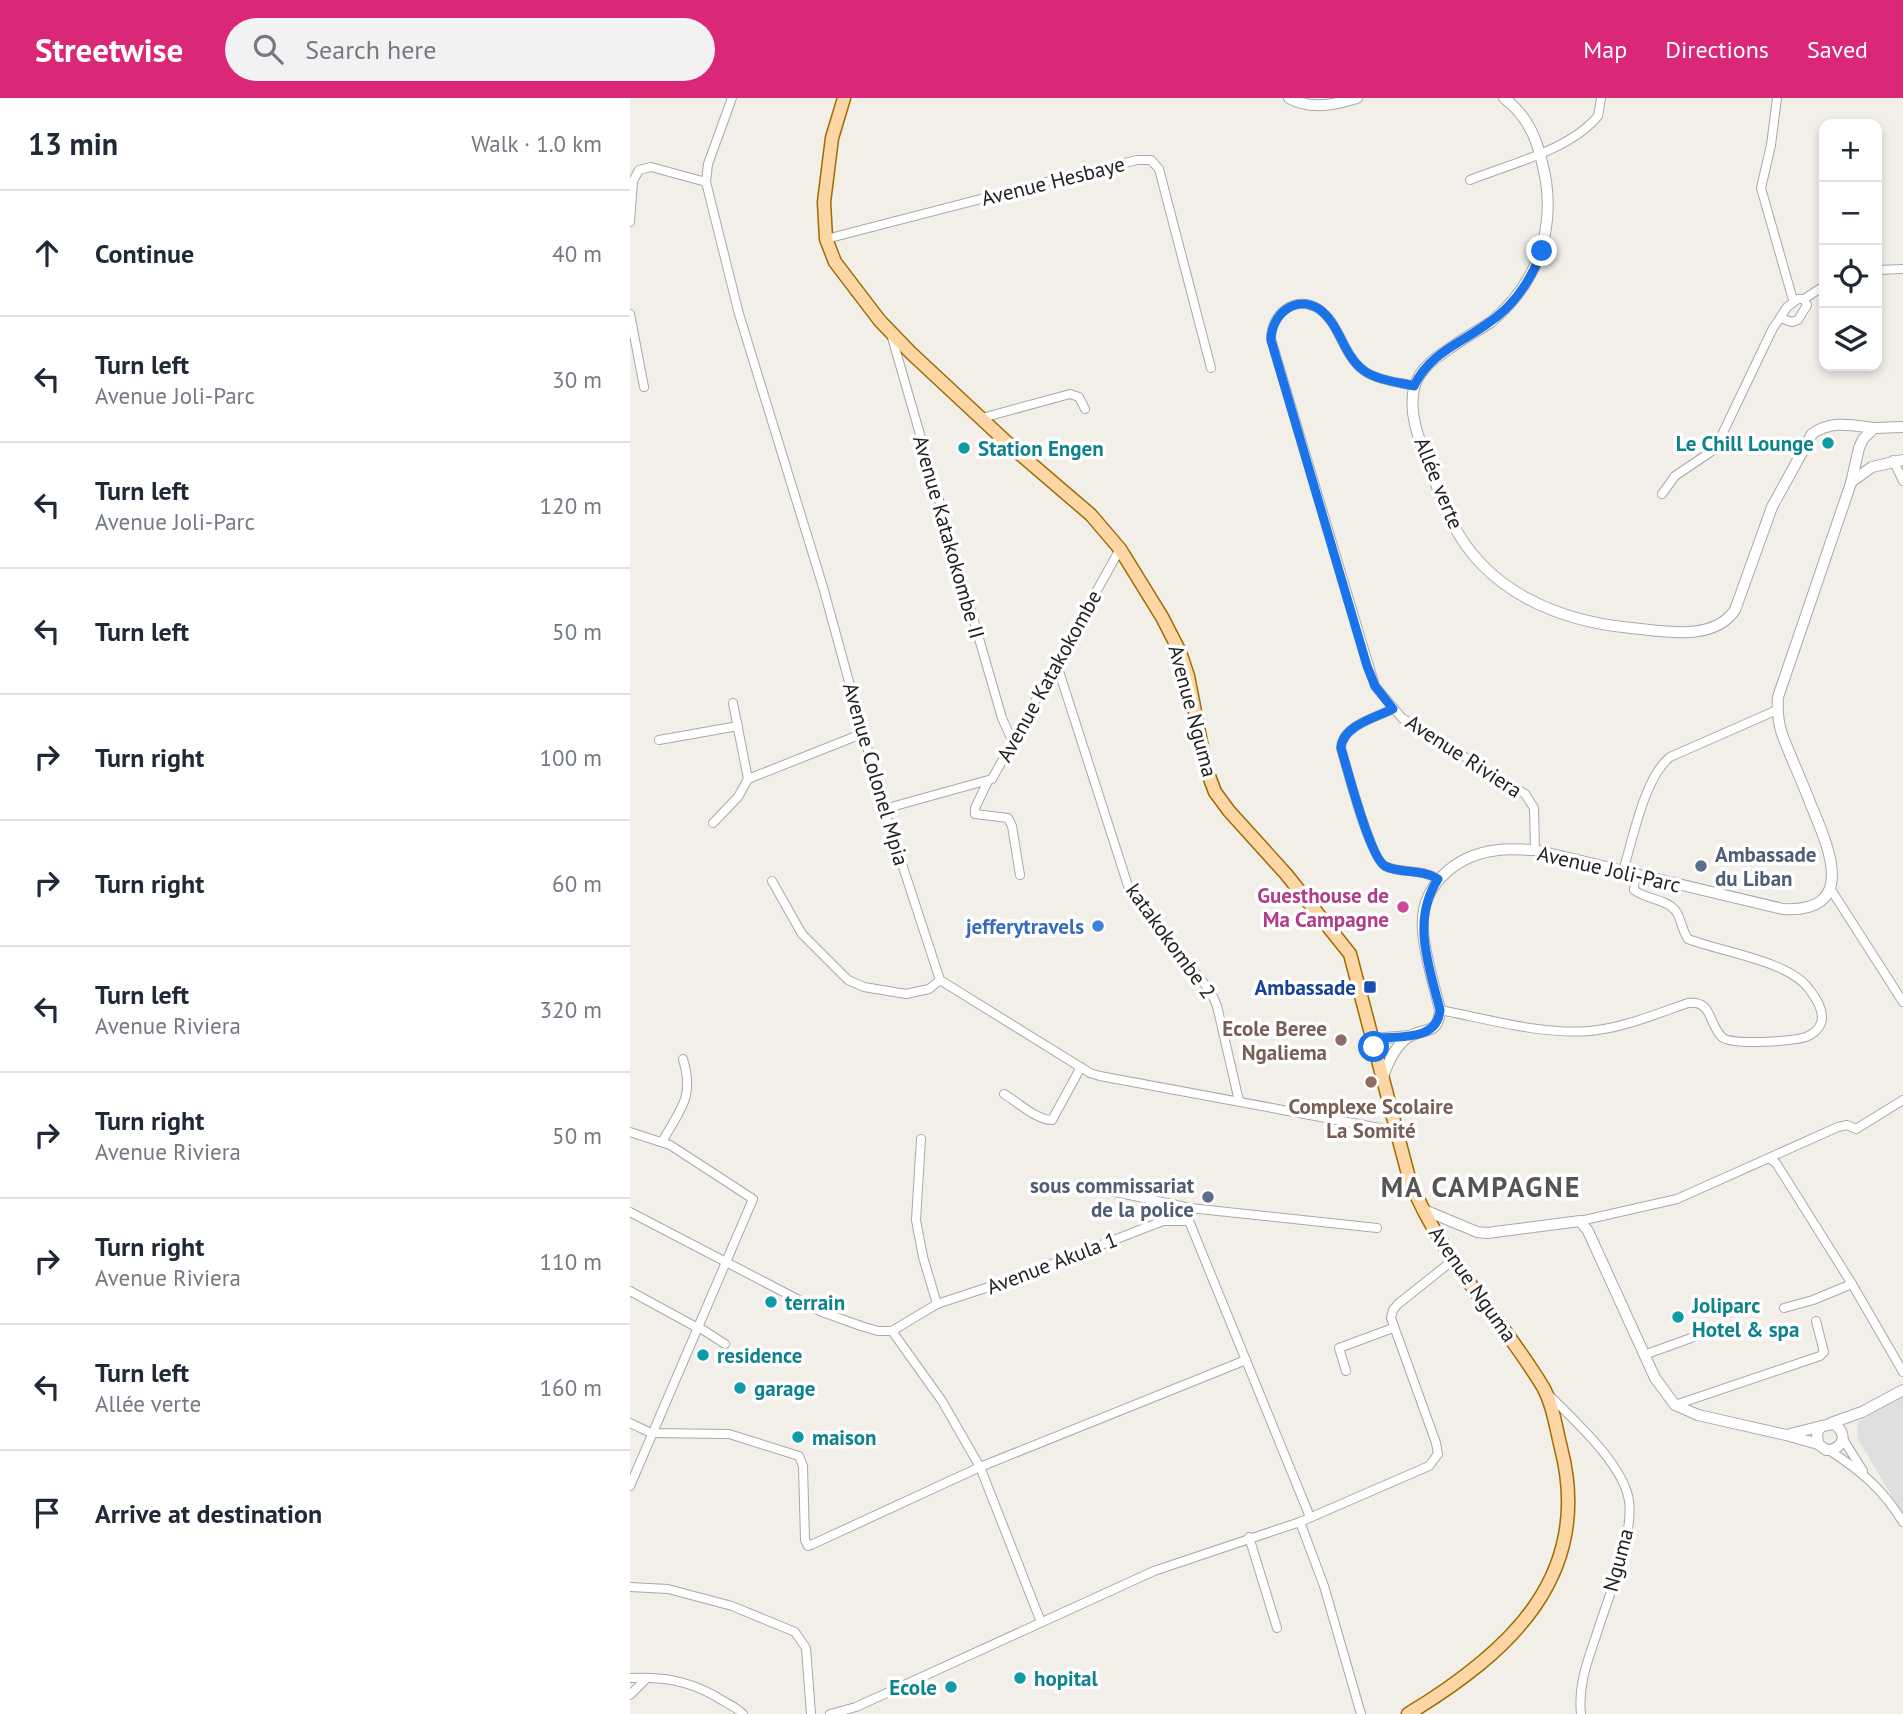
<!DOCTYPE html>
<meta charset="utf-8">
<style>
body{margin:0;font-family:"PT Sans",sans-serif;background:#f2f2f3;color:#1f2937}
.controls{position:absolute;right:21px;top:21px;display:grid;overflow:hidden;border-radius:14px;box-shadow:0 4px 10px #0003}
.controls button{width:63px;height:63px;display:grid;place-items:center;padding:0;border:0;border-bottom:2px solid #e0e1e3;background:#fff;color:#1f2937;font:35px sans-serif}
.stop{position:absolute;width:21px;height:21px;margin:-16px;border:5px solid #1a73e8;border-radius:50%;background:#fff}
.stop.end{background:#1a73e8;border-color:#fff;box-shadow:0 2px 7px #0008}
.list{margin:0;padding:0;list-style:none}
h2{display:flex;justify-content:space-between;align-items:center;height:91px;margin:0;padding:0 28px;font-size:30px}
h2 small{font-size:23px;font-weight:400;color:#747a83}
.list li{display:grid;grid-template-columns:46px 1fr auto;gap:21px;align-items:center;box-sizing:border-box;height:126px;padding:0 28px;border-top:2px solid #e0e1e3}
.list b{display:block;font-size:26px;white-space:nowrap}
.list p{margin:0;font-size:23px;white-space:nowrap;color:#747a83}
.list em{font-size:23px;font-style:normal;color:#747a83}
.icon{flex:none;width:38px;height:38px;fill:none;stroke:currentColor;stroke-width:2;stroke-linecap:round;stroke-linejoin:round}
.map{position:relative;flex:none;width:1273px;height:1616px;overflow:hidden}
header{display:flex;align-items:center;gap:42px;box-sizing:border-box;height:98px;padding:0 35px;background:#db2777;color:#fff}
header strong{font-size:33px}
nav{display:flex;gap:38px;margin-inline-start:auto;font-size:24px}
.search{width:490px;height:63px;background:#f2f2f3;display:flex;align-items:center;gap:18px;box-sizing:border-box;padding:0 24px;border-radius:38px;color:#747a83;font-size:26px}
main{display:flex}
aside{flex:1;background:#fff}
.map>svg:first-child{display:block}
</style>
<header>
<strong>Streetwise</strong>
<div class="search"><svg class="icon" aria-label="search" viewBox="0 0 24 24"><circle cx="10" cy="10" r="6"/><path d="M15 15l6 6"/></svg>Search here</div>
<nav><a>Map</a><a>Directions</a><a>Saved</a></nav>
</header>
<main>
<aside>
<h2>13 min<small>Walk · 1.0 km</small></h2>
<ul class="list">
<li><svg class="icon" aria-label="ahead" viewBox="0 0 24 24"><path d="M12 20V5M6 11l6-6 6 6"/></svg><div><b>Continue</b></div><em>40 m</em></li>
<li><svg class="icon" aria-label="left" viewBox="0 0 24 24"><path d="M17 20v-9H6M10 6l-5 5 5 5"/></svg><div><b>Turn left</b><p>Avenue Joli-Parc</p></div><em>30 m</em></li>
<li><svg class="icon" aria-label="left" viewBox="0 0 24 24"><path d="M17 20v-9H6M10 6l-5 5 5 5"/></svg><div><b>Turn left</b><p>Avenue Joli-Parc</p></div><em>120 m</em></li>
<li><svg class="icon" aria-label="left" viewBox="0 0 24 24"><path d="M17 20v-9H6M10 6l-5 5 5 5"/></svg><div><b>Turn left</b></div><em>50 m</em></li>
<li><svg class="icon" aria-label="right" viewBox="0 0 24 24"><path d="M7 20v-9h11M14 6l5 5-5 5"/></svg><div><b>Turn right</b></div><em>100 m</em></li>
<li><svg class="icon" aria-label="right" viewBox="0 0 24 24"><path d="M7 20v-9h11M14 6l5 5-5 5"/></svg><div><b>Turn right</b></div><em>60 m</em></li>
<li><svg class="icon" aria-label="left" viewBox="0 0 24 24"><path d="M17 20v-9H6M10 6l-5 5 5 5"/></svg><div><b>Turn left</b><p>Avenue Riviera</p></div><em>320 m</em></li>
<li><svg class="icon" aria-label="right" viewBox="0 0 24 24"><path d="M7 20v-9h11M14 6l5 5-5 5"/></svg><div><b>Turn right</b><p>Avenue Riviera</p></div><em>50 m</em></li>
<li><svg class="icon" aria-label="right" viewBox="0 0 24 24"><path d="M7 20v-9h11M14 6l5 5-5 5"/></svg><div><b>Turn right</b><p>Avenue Riviera</p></div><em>110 m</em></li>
<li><svg class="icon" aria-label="left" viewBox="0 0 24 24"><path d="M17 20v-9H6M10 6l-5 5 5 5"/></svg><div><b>Turn left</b><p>Allée verte</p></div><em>160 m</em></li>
<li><svg class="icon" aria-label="arrive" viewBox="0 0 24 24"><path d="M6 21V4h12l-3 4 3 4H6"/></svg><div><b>Arrive at destination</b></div></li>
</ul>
</aside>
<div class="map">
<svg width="1273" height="1616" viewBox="0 0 1273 1616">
<rect width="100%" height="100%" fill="#f2efe9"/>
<polygon fill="#e0dfdf" points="1273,1298 1273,1416 1227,1340 1228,1324"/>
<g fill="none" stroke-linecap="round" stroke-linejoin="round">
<defs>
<g id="minor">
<polyline points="102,0 78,66 76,84 109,216 193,489 254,711 310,882 460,975 470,978 766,1033"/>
<polyline points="1147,0 1141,47 1131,90 1163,202"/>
<path d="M840 82C880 66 940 52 968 18L971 0"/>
<polyline points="0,124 3,83 9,72 21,69 76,84"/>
<polyline points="196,141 428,81 507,62 521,62 529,71 581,270"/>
<polyline points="1247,172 1273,171"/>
<polygon points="1168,201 1174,201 1177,207 1168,222 1162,224 1150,220 1157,209"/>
<polyline points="1174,201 1194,188"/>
<polyline points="0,216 14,289"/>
<polyline points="261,236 372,620 382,642"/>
<path d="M784 288C768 284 746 282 733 272 713 257 710 226 689 211 664 196 641 216 641 241L745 588 772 620 895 696 904 710 905 752"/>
<polyline points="352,320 440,296 449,299 455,311"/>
<polyline points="1263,362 1273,383"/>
<polyline points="1032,396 1045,378 1082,353 1087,347 1143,230 1150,220"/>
<polyline points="426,564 500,794 581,894 587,908 609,1003"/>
<path d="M763 611C746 619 712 628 711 650 717 670 740 760 755 768 771 776 790 770 808 781"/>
<polyline points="29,642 108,628"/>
<polyline points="118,681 234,635"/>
<polyline points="358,683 345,710 345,716 378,720 382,728 390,777"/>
<polyline points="254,711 362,681 490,451"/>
<polyline points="83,725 108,699 118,681 103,605"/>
<path d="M993 773C1003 741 1014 680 1040 659L1147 612"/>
<polyline points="142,783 172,836 218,882 234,889 276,896 299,891 310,882"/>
<polyline points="1200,790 1273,904"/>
<path d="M810 912C857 921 912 937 960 933 993 930 1026 916 1058 905 1083 902 1078 926 1092 939 1101 948 1163 943 1176 939 1182 937 1189 931 1191 925 1195 913 1186 900 1179 891 1159 863 1092 854 1058 841 1051 831 1051 817 1044 811 1035 801 1015 801 1004 792L1005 777"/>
<path d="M374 996C388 1004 406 1022 422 1022L451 969"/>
<polyline points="0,1034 40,1047 123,1101 0,1388"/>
<polyline points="291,1041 286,1122 293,1159 307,1206"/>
<path d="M32 1044C50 1011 65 1000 53 961"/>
<polyline points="1140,1061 1146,1065 1222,1186 1273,1274"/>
<polyline points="481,1093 560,1110 747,1130"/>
<polyline points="0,1114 192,1214 231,1228 248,1233 262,1233 307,1206 383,1181 533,1123 559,1123 680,1419"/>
<polyline points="950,1123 1047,1101 1208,1029 1217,1027 1226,1031 1273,1002"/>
<polyline points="0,1193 66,1229"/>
<polyline points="1154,1210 1183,1202 1222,1186"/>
<polyline points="67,1228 95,1246"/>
<polyline points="262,1233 312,1303 350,1369 411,1524"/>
<polyline points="1014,1257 1061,1240"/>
<polyline points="716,1273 709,1250 763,1230"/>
<path d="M919 1297C944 1322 994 1367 999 1403 1004 1439 977 1502 966 1538 957 1564 948 1588 951 1616"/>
<polyline points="1045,1307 1190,1258 1194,1254 1186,1223"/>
<polyline points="0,1325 21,1335 99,1336 169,1358 173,1368 175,1442 178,1448 181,1447 350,1369 616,1262"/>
<polyline points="1213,1341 1233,1373"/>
<path d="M1199 1352C1232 1374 1252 1390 1273 1424"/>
<polyline points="670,1424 694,1488 731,1616"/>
<polyline points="619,1439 647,1530"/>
<polyline points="0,1489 38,1491 102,1508 165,1534 176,1550 181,1616"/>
<path d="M0 1580C32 1579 57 1582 85 1598 94 1604 105 1608 113 1616"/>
<polyline points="0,1597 17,1580"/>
<polyline points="200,1616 226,1609 524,1473 670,1424 799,1368 808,1356 806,1345 761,1220 763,1212 768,1206 822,1163"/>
</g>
<g id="tertiary">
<path d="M659 0C681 12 704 7 727 0"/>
<path d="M874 0C902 21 910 50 916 83 924 139 904 188 861 224 851 231 839 237 829 244 812 256 792 266 785 287 777 312 789 342 798 365 805 384 813 405 822 424 856 493 928 523 1001 530 1034 533 1083 544 1105 512L1142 409 1182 336C1201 322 1221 327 1244 330"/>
<polyline points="1221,384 1242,369 1273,362"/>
<polyline points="742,941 780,938"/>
<path d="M753 979C758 964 766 946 780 938 797 929 808 937 810 912 804 886 795 860 793 833 789 788 825 757 868 752 880 750 893 752 905 752L1153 811C1230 815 1197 746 1181 707 1172 683 1161 660 1152 636 1148 624 1147 612 1148 599L1221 385 1229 350 1233 341 1244 330 1273 329"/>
<path d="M792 1111 847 1134 857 1135 950 1123 958 1133 1025 1280 1045 1307 1068 1317 1156 1337 1188 1346 1196 1352C1213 1352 1219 1336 1204 1326L1192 1328 1187 1334 1188 1346"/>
<polyline points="1201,1325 1232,1314 1273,1292"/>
<polyline points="1160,1336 1192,1328"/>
</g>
<path id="primary" d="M214 0 202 40 194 104 196 141 205 164 250 223 281 255 384 351 461 417 490 451 532 519 550 554 558 578 576 670 585 694 599 713 656 776 720 856 779 1080C811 1162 869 1216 913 1289 923 1307 926 1330 931 1350 964 1478 879 1555 778 1616"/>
</defs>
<use href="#minor" stroke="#a9a9a9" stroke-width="10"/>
<use href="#tertiary" stroke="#a9a9a9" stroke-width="12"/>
<use href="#primary" stroke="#a06b00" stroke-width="15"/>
<use href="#minor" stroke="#fff" stroke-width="8"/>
<use href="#tertiary" stroke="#fff" stroke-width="10"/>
<use href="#primary" stroke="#fcd6a4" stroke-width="12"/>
</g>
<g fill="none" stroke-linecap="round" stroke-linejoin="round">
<path stroke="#1a73e8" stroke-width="9" d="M744 949 742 941C766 937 807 945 810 912 799 868 781 823 808 781 790 770 770 776 755 768 740 760 717 670 711 650 712 628 746 619 763 611L745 588 737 568 641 242C641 217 665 196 689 211 710 226 713 257 733 272 746 282 768 284 784 288 799 256 829 246 857 226 883 209 901 182 912 153"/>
</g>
<g fill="#0f9aa8" stroke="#fff" stroke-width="2.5">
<circle cx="1198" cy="345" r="7"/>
<circle cx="334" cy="350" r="7"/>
<circle cx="141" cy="1204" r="7"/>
<circle cx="1048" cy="1219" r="7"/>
<circle cx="73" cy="1257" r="7"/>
<circle cx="110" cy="1290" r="7"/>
<circle cx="168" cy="1339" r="7"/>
<circle cx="390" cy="1580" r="7"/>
<circle cx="321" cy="1589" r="7"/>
</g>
<g fill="#5c6f8a" stroke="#fff" stroke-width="2.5">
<circle cx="1071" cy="768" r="7"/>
<circle cx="578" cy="1099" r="7"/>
</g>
<circle fill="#d1479c" stroke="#fff" stroke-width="2.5" cx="773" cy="809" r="7"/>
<circle fill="#3f7fe0" stroke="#fff" stroke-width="2.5" cx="468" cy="828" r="7"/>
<rect fill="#1a4fb4" stroke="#fff" stroke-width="2.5" x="733" y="882" width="14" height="14" rx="3.5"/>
<g fill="#8d6e63" stroke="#fff" stroke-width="2.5">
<circle cx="711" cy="942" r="7"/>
<circle cx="741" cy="984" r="7"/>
</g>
<g text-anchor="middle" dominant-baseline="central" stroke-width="7" stroke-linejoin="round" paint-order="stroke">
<g font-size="21" fill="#222" stroke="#fff">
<text transform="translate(423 83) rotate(-14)">Avenue Hesbaye</text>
<text transform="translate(809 385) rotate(68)">Allée verte</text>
<text transform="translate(319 439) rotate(74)">Avenue Katakokombe II</text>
<text transform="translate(419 578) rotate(-61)">Avenue Katakokombe</text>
<text transform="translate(563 613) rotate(75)">Avenue Nguma</text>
<text transform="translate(834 658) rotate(33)">Avenue Riviera</text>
<text transform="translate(246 676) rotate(74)">Avenue Colonel Mpia</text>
<text transform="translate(979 771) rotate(13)">Avenue Joli-Parc</text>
<text transform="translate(541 843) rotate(54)">katakokombe 2</text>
<text transform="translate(422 1165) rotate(-21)">Avenue Akula 1</text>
<text transform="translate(843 1186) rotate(55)">Avenue Nguma</text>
<text transform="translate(988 1462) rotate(-75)">Nguma</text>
</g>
<g font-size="21" font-weight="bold" fill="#0d838f" stroke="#fff" text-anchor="start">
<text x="1184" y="345" text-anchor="end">Le Chill Lounge</text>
<text x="348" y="350">Station Engen</text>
<text x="155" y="1204">terrain</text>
<text x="1062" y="1207">Joliparc<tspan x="1062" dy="24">Hotel &amp; spa</tspan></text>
<text x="87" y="1257">residence</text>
<text x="124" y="1290">garage</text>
<text x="182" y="1339">maison</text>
<text x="404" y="1580">hopital</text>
<text x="307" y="1589" text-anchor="end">Ecole</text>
</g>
<g font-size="21" font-weight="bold" fill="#4e5e75" stroke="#fff" text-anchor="start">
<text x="1085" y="756">Ambassade<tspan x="1085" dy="24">du Liban</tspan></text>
<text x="564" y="1087" text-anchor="end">sous commissariat<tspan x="564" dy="24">de la police</tspan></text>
</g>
<g font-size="21" font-weight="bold" fill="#b23c85" stroke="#fff" text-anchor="end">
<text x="759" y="797">Guesthouse de<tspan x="759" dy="24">Ma Campagne</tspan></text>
</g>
<g font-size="21" font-weight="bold" fill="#366cbe" stroke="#fff" text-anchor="end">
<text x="454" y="828">jefferytravels</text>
</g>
<g font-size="21" font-weight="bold" fill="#164399" stroke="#fff" text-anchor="end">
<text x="726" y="889">Ambassade</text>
</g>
<g font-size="21" font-weight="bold" fill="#785e54" stroke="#fff" text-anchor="end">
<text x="697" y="930">Ecole Beree<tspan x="697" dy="24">Ngaliema</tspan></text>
<text x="741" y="1008" text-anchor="middle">Complexe Scolaire<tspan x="741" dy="24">La Somité</tspan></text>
</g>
<g font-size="28" font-weight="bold" letter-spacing="2" fill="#555" stroke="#fff">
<text x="851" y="1088">MA CAMPAGNE</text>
</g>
</g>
</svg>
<div class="controls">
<button>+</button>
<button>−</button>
<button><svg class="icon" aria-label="locate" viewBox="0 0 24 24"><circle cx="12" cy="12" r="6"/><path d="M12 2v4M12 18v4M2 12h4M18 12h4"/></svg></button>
<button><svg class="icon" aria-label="layers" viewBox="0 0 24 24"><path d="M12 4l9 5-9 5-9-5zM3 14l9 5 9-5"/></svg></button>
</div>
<div class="stop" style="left:744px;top:949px"></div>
<div class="stop end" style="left:912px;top:153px"></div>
</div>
</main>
